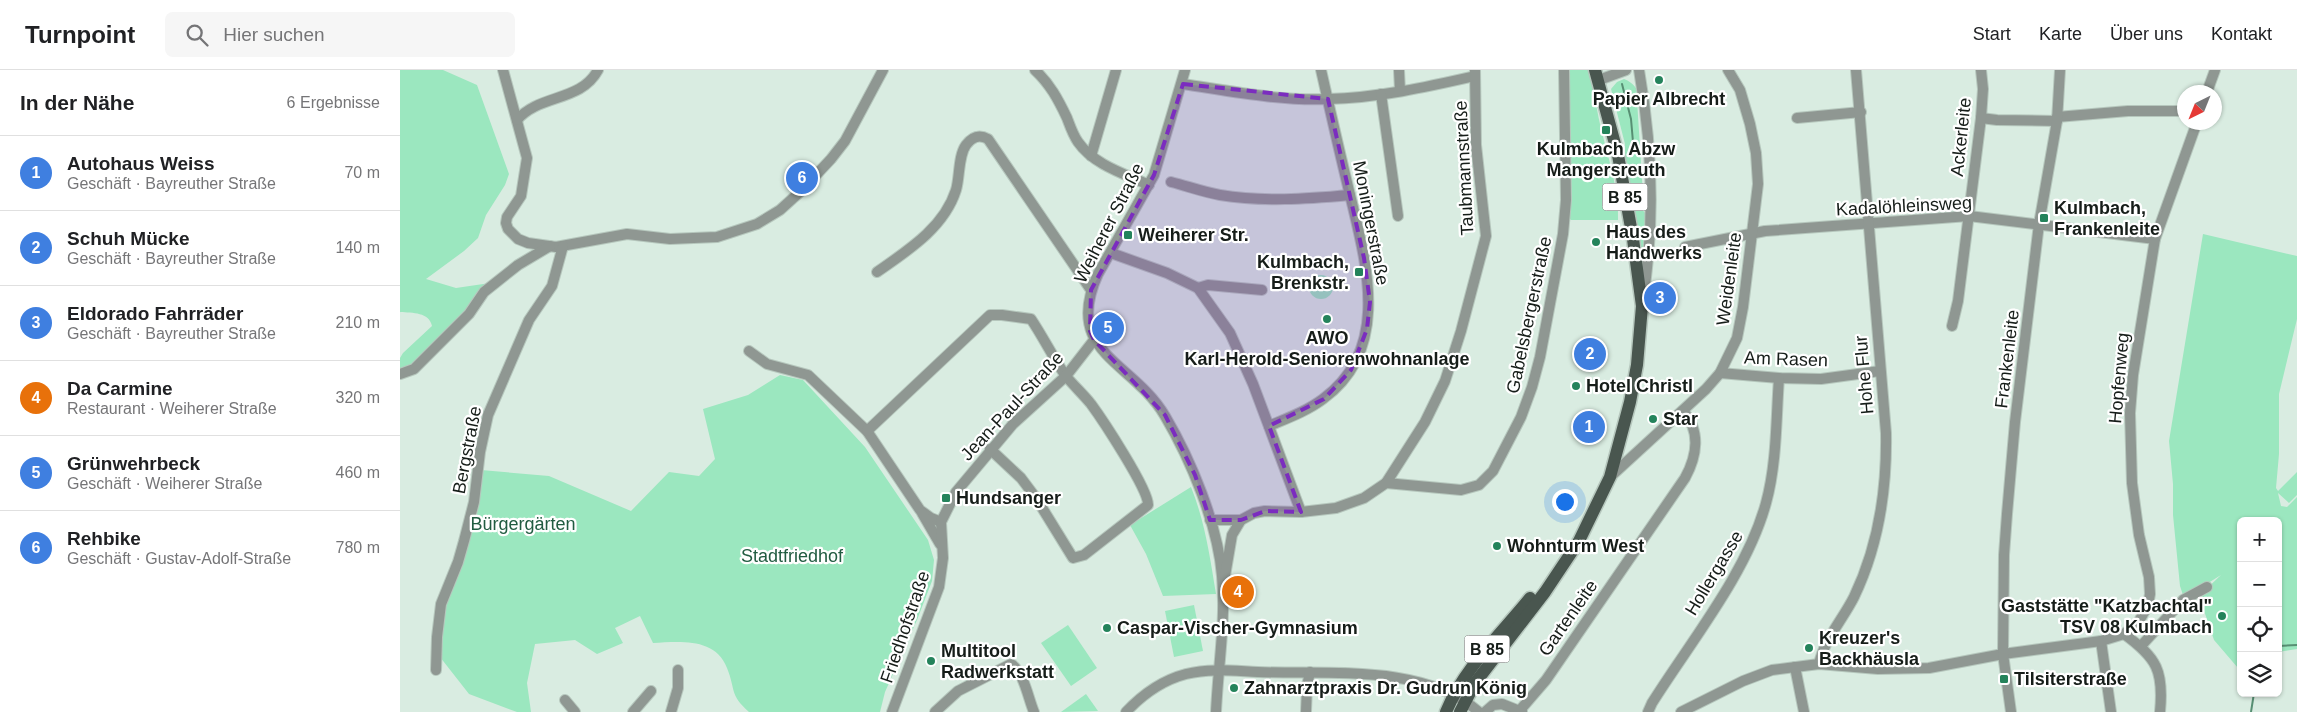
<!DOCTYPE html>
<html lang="de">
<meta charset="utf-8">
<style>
body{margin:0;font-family:Helvetica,sans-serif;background:#f6f6f6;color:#202124}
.controls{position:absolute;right:15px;bottom:15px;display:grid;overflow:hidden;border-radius:8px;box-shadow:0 1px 4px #0004}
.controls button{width:45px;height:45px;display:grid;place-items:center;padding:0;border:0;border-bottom:1px solid #e0e0e0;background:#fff;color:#202124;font:25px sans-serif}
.compass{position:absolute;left:1777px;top:15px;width:45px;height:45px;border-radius:50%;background:#fff;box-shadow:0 1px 4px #0004;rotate:223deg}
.you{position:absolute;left:1164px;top:431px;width:18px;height:18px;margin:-12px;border:4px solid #fff;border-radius:50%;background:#1a73e8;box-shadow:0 0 0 8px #1a73e833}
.badge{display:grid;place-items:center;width:32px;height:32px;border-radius:50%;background:#0f766e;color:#fff;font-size:16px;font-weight:700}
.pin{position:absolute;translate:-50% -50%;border:2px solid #fff;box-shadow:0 1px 5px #0006}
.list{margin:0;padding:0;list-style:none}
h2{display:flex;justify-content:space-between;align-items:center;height:65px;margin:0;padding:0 20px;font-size:21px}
h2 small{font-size:16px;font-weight:400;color:#757577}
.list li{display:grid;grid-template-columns:32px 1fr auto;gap:15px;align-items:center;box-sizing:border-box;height:75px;padding:0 20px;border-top:1px solid #e0e0e0}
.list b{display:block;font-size:19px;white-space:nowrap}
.list p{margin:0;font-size:16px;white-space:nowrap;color:#757577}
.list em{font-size:16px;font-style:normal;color:#757577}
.icon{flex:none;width:28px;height:28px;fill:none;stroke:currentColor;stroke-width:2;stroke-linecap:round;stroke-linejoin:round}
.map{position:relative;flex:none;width:1897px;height:642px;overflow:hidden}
header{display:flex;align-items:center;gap:30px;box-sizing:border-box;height:70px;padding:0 25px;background:#fff;border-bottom:1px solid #e0e0e0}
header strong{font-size:24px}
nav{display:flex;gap:28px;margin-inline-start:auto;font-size:18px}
.search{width:350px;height:45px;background:#f6f6f6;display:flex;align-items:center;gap:12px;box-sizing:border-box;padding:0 18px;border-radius:8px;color:#757577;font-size:19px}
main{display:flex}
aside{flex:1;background:#fff}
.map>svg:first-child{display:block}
</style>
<header>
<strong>Turnpoint</strong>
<div class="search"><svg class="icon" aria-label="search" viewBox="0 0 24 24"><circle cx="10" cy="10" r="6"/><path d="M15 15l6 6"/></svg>Hier suchen</div>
<nav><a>Start</a><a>Karte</a><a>Über uns</a><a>Kontakt</a></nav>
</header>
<main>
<aside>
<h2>In der Nähe<small>6 Ergebnisse</small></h2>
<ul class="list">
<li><span class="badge" style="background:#3f7fe0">1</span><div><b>Autohaus Weiss</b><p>Geschäft · Bayreuther Straße</p></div><em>70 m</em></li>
<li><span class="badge" style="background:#3f7fe0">2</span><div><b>Schuh Mücke</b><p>Geschäft · Bayreuther Straße</p></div><em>140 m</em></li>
<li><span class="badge" style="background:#3f7fe0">3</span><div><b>Eldorado Fahrräder</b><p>Geschäft · Bayreuther Straße</p></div><em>210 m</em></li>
<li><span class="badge" style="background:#e8710a">4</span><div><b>Da Carmine</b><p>Restaurant · Weiherer Straße</p></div><em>320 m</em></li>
<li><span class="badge" style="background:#3f7fe0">5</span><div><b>Grünwehrbeck</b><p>Geschäft · Weiherer Straße</p></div><em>460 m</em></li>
<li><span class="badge" style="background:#3f7fe0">6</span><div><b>Rehbike</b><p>Geschäft · Gustav-Adolf-Straße</p></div><em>780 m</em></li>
</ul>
</aside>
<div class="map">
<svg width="1897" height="642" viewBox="0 0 1897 642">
<rect width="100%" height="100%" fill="#d9ece1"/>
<g fill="#9be7bf">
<path d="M0 0H43L77 15 109 104 105 115 86 145 78 168 64 181 26 209 56 218 90 213 56 251 9 298 0 299V288L3 283 32 256C29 242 13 243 0 242Z"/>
<path d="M1164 0H1195C1190 51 1220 100 1218 150H1171L1165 144Z"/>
<path d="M1224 9C1234 13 1238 19 1240 29L1237 30 1243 125 1239 130V136L1246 144V194L1242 192 1224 90 1225 74 1211 19 1217 12Z"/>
<polygon points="1803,164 1897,186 1897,249 1879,324 1879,384 1876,418 1878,421 1897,402 1897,425 1889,433 1878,423 1881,436 1887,437 1897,427 1897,579 1878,582 1878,451 1841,451 1841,596 1838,598 1814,570 1799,526 1821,505 1784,528 1780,516 1773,445 1773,414 1769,371"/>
<circle cx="921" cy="217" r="12"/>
<path d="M380 305 403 310 465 377 528 470 534 490 532 511 517 550 485 622 480 642H349C329 624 336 620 327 598 315 567 279 572 253 573L240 546 215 558 223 573 197 584 175 570 135 574 127 613 131 642H117L69 624 40 587 44 533 81 400 149 406 231 441 269 402 299 406 315 389 303 339 348 325Z"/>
<path d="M791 417C805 452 810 487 816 524L763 526 746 484 730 455Z"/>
<polygon points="794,535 803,581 774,587 765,541"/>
<polygon points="668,555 697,598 671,616 641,573"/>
<polygon points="686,624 698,641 661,642"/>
</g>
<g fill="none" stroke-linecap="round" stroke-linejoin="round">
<g stroke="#578f73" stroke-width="2">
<polyline points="1222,14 1231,49 1233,72"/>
<polyline points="1878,576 1897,575"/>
<polyline points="1851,642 1854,623"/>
</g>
<defs>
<g id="minor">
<polyline points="103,0 127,88 121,126 107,147 106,153 108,159 118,169 128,173 156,177 227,164 270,169 317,167 357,154 380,140 401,121 431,89 445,71 483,0"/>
<path d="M635 0C650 14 658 29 667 48 670 56 673 65 678 72 694 95 725 104 749 115"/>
<path d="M785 0 754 105 698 204C662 283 733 291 765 346 791 390 818 455 822 506 826 551 818 597 816 642"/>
<polyline points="999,0 1000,21"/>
<path d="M1239 0C1252 74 1255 154 1243 228"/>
<polyline points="1199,10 1226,0"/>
<path d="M783 14C830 21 879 31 928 29 977 28 1027 17 1075 6"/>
<polyline points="1807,22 1815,0"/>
<polyline points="981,24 998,146"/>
<polyline points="1657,47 1728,41 1784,41"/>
<polyline points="1397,48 1461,42"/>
<polyline points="1581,48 1597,50 1657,51"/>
<path d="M117 50C139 24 181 32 198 0"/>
<polyline points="691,86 716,0"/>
<path d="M771 112C787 116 803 122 820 125 863 132 906 129 950 125"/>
<polyline points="1285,177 1365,161 1569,146 1755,169"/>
<polyline points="711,183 767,203 798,218 830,263 853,314 901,442"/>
<path d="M477 202C507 181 544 158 556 120 560 107 558 86 566 75 572 67 579 64 588 69L691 220"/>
<polyline points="798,218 808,215 862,220"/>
<polyline points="1552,256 1558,231 1581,48 1583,19 1581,0"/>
<polyline points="349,281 367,294 408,305 467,361 520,440 531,448 541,452"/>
<polyline points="1320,303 1379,308 1421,309 1480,301"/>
<polyline points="0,304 14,299 69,244 84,222 118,195 150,176"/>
<path d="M869 356C888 348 907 341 923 329 989 281 968 200 952 133 941 89 931 44 921 0"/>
<path d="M467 361 590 245H602L631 249C643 267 653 287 665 305 673 315 683 324 691 334 702 349 749 420 748 435L684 485 673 488 636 428 621 408 590 379"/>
<polyline points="1210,407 1306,319 1320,303 1337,268 1343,237 1358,114 1356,83 1350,54 1340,20 1328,0"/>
<polyline points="986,413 1025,352 1045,311 1061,261 1086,166 1076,75 1075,0"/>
<polyline points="522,443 540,474"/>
<polyline points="810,450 841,450 854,443 865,441 901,442 936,438 964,428 986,413 1061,420 1079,415 1093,401 1121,347 1132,317 1140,287 1163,164 1166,130 1164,0"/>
<polyline points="825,506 832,465 841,450"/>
<path d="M1724 564C1757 588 1764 601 1760 642"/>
<polyline points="1701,571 1711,642"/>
<polyline points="1741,576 1783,530 1807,517"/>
<path d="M1419 594C1424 570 1443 549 1454 527 1479 475 1487 419 1486 363L1456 0"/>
<polyline points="1395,597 1404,642"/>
<polyline points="36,600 37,567 41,534 58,492 64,471 74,432 80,382 88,345 129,250 152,216 163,176"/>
<polyline points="165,630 175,642"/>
<polyline points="233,642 251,621"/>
<polyline points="271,642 278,618 278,600"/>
<polyline points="492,642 539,517 543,488 541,452 556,422 613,354 666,306 694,270"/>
<path d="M535 642 558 621 611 594C624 602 628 628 634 642"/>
<path d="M726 642C742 625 763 610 786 604 811 598 834 601 858 602 927 605 1023 593 1079 642"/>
<polyline points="906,642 907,616 910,602"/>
<polyline points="1085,642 1093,635 1102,634 1122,642"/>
<path d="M1122 642 1121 639 1146 610 1285 408C1297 386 1301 361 1283 341"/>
<path d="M1248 642 1252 633C1291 571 1347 503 1366 433 1377 393 1376 349 1379 308"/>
<polyline points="1281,642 1343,611 1372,600 1419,594 1478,599 1529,598 1603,584 1701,571 1724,564 1738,553 1748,535 1750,524 1749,507 1739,465 1732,413 1730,343 1733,305 1755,169 1797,52"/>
<polyline points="1611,642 1603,584 1604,485 1607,444 1615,352 1639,154 1657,51 1660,0"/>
</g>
<g id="major">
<path d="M1046 642C1064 598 1101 564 1130 528"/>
<polyline points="1060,642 1075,613 1145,522 1179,471 1210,407 1230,332 1237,295 1242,236 1233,169 1218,85 1195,0"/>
</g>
</defs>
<use href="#minor" stroke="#b6c7bd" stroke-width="12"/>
<use href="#major" stroke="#b6c7bd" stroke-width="15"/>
<use href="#minor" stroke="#8f9792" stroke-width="10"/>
<use href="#major" stroke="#49564f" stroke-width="12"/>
</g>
<path fill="#7b2cbf" fill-opacity="0.2" stroke="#7b2cbf" stroke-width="4" stroke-dasharray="10 6" stroke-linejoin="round" d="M783 14 928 29 964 188 970 232 967 259 951 300 924 329 869 356 901 442 865 441 841 450H810L795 405 765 345 694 270 690 261 691 220 754 105Z"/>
<g fill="#24835b" stroke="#fff" stroke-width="2">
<circle cx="1259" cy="10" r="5"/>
<rect x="1201" y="55" width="10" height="10" rx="2.5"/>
<rect x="1639" y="143" width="10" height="10" rx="2.5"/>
<rect x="723" y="160" width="10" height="10" rx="2.5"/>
<circle cx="1196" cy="172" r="5"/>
<rect x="954" y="197" width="10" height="10" rx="2.5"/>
<circle cx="927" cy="249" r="5"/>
<circle cx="1176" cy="316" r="5"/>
<circle cx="1253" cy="349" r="5"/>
<rect x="541" y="423" width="10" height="10" rx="2.5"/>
<circle cx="1097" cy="476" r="5"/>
<circle cx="1822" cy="546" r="5"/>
<circle cx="707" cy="558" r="5"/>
<circle cx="1409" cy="578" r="5"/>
<circle cx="531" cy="591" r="5"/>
<rect x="1599" y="604" width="10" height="10" rx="2.5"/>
<circle cx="834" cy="618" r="5"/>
</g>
<g text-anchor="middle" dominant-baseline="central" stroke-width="4.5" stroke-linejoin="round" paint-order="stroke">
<g fill="#fff" stroke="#5c615e" stroke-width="1">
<rect x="1202.5" y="113.5" width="45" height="27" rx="4"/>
<rect x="1064.5" y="565.5" width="45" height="27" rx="4"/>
</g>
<g font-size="16" font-weight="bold" fill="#161d19">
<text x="1225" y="127">B 85</text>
<text x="1087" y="579">B 85</text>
</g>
<g font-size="18" font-weight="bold" fill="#161d19" stroke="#fff" text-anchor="start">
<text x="1259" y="29" text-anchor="middle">Papier Albrecht</text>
<text x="1206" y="79" text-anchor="middle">Kulmbach Abzw<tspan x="1206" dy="21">Mangersreuth</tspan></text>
<text x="1654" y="138">Kulmbach,<tspan x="1654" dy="21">Frankenleite</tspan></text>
<text x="1206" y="162">Haus des<tspan x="1206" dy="21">Handwerks</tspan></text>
<text x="738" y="165">Weiherer Str.</text>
<text x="949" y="192" text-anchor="end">Kulmbach,<tspan x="949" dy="21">Brenkstr.</tspan></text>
<text x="927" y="268" text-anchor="middle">AWO<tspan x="927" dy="21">Karl-Herold-Seniorenwohnanlage</tspan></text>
<text x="1186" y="316">Hotel Christl</text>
<text x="1263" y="349">Star</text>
<text x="556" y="428">Hundsanger</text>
<text x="1107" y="476">Wohnturm West</text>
<text x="1812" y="536" text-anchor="end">Gaststätte "Katzbachtal"<tspan x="1812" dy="21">TSV 08 Kulmbach</tspan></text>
<text x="717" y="558">Caspar-Vischer-Gymnasium</text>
<text x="1419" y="568">Kreuzer's<tspan x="1419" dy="21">Backhäusla</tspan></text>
<text x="541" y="581">Multitool<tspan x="541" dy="21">Radwerkstatt</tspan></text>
<text x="1614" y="609">Tilsiterstraße</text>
<text x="844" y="618">Zahnarztpraxis Dr. Gudrun König</text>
</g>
<g font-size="18" fill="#161d19" stroke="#fff">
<text transform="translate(1561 67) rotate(-84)">Ackerleite</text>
<text transform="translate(1064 98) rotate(-93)">Taubmannstraße</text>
<text transform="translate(1504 136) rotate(-3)">Kadalöhleinsweg</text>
<text transform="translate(709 153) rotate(-63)">Weiherer Straße</text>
<text transform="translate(971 153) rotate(79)">Moningerstraße</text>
<text transform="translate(1329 209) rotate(-82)">Weidenleite</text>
<text transform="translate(1129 245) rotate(-78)">Gabelsbergerstraße</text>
<text transform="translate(1386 289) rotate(2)">Am Rasen</text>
<text transform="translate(1607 289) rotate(-83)">Frankenleite</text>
<text transform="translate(1464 305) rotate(-95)">Hohe Flur</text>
<text transform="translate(1719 308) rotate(-85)">Hopfenweg</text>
<text transform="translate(612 336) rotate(-47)">Jean-Paul-Straße</text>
<text transform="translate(67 380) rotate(-79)">Bergstraße</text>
<text transform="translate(1314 503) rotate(-59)">Hollergasse</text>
<text transform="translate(1168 548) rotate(-55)">Gartenleite</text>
<text transform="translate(505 557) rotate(-71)">Friedhofstraße</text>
</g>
<g font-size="18" fill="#215c41" stroke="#fff">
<text x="123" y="454">Bürgergärten</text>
<text x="392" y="486">Stadtfriedhof</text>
</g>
</g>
</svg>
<div class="controls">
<button>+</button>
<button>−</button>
<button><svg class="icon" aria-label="locate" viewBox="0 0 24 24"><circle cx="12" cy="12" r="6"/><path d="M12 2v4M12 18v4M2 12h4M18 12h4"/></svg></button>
<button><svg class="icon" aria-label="layers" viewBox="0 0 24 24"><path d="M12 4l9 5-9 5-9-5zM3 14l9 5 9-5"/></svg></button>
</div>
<svg class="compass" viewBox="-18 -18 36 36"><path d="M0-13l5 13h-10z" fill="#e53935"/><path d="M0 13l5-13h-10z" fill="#757577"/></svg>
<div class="you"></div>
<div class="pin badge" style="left:1189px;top:357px;background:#3f7fe0">1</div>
<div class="pin badge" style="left:1190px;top:284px;background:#3f7fe0">2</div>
<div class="pin badge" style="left:1260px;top:228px;background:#3f7fe0">3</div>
<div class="pin badge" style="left:838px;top:522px;background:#e8710a">4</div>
<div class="pin badge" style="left:708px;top:258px;background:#3f7fe0">5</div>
<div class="pin badge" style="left:402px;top:108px;background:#3f7fe0">6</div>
</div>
</main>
